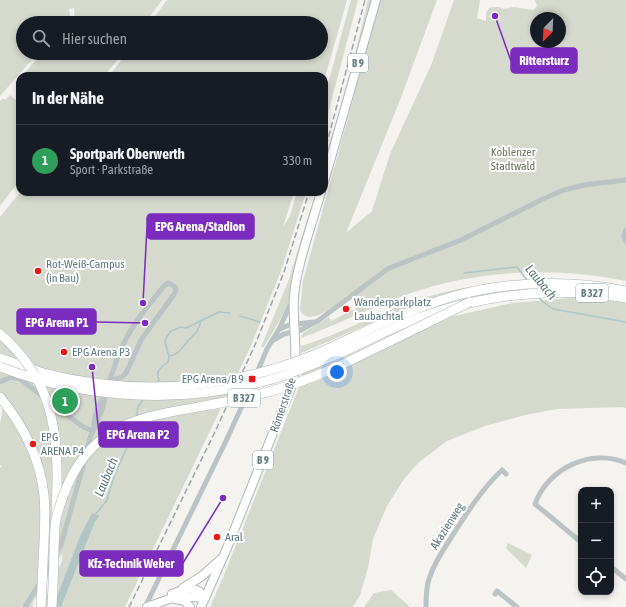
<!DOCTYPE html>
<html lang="de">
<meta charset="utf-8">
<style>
body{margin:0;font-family:"Asap Condensed",sans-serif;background:#20242c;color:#f1f3f6}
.controls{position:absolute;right:12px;bottom:12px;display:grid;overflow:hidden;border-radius:8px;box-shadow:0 2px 6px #0003}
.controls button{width:36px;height:36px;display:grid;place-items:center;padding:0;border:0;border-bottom:1px solid #363941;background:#171b24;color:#f1f3f6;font:20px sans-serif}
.compass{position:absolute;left:530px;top:12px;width:36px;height:36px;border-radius:50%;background:#171b24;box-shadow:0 2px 6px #0003;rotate:204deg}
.you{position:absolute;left:337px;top:372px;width:14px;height:14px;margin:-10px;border:3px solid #fff;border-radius:50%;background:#1a73e8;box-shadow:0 0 0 6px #1a73e833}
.badge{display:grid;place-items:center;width:26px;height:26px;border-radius:50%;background:#1a73e8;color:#fff;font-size:13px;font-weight:700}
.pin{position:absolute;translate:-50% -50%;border:2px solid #fff;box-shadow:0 1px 4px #0006}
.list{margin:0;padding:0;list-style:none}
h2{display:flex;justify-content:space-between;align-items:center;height:52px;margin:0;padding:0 16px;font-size:17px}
h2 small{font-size:13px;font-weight:400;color:#9ea1a6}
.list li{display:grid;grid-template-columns:26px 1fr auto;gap:12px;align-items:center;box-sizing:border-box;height:72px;padding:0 16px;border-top:1px solid #363941}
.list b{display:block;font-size:15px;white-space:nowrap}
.list p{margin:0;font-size:13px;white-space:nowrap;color:#9ea1a6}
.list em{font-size:13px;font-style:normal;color:#9ea1a6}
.icon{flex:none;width:22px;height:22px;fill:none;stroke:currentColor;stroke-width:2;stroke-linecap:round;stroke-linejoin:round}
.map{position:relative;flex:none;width:626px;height:607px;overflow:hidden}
.search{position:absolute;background:#171b24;box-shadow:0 2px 6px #0003;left:16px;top:16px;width:312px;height:44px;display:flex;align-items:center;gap:10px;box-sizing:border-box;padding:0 14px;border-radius:22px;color:#9ea1a6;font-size:15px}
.panel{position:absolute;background:#171b24;box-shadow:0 2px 6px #0003;left:16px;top:72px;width:312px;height:124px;border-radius:12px}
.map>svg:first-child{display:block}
</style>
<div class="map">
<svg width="626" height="607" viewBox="0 0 626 607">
<rect width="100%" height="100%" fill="#f4f3ef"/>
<g fill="#d5d9ce" fill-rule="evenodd">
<polygon points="0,0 162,0 145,23 75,23 74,8 69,9 71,21 69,23 23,23 23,53 38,53 0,96"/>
<polygon points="167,0 347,0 324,81 324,76 109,76 127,53 321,53 321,23 150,23"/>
<polygon points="351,0 358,0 324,129 324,98"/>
<polygon points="368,0 372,0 324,169 324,163 354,59"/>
<path d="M379 0H437L400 100 346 233 372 211 390 154 432 63 454 0H480L477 18 486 21V13L489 8 493 7H500L502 9 514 7 533 10 537 6 535 0H626V281C554 266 477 270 408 294 371 307 337 325 301 338L303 333 329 317 331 321 360 306 348 295C338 303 309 329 300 310L303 281 351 107ZM536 18H560V42H536Z"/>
<polygon points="42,53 123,53 104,76 22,76"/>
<polygon points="10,95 16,100 20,96 20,180 0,206 0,101 3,98 5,100"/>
<path d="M20 192H294L283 227 290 216 297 192H306L281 271 250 348 125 607H61L95 522 100 517 92 513 80 536 53 607H42L62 561V554L33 602V607H0V468L2 466 0 465V424L3 407 0 404V217ZM122 422 117 433 91 453 96 438 109 428Z"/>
<polygon points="316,192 317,192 291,279 289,304 264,347 261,347 288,282"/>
<path d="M475 286C414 300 359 330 301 353V346C331 337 358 323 387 311 415 299 445 291 475 286Z"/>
<polygon points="571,298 601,299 626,303 626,408 622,407 557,409 525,415 485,426 447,441 418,463 404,479 387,506 373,539 368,568 360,595 353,607 210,607 224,575 299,387 352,365 406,338 450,317 512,303"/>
<polygon points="390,336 343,360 302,376 302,373 342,358"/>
<polygon points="508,543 532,555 526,568 506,548"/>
<polygon points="391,590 410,607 364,607 374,593"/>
</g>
<polygon fill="#b1c5c5" points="92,513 100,516 95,522 61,607 53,607 80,536"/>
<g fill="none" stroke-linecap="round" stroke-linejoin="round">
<g stroke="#b1c5c5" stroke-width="1.5">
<polyline points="464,273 517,267 527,280"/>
<polyline points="538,296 543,302 553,309 626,322"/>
<polyline points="240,316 260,322"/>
<path d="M170 356C179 354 181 349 187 342 194 334 198 333 201 321"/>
<path d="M157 383 159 380C155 370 161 368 168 362L169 356 165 342 166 338 171 331 181 327 186 328 219 312 230 313"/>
<polyline points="136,418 138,407 144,398"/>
<polyline points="95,515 107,500 114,476 133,434 135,426"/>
</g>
<defs>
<g id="primary">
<polyline points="324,182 376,0"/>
<polyline points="183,588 202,576 221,559"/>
<path d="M172 594C185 589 196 584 205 598"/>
<polyline points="175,599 185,601 190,607"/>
<polyline points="147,607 178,596 205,598"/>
<path d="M201 607 227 548 291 388C300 358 292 326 294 296 297 264 312 224 321 192"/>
</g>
<g id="highway">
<path d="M383 323C408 312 433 302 458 295 512 281 572 280 626 291"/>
<path d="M387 331C462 297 544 284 626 298"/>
<polyline points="0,358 43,373"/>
<path d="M0 397C23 425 40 458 44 495 46 517 44 540 43 563"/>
<polyline points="56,516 57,484"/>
</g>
</defs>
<use href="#primary" stroke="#afb7b9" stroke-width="10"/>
<use href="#highway" stroke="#afb6b7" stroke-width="10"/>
<g stroke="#bcc3c5" stroke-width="5">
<polyline points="626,230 624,236 626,241"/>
<polyline points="280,329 289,325 313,322"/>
<polyline points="272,341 284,334 301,330 319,320 389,268 397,265 461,240 545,198 564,190 584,185 626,180"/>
<polyline points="256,375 267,349 279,329 293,299"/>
<polyline points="0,382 11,377 20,379 83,427 93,431"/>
<path d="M94 427C93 414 101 404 105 392 113 374 117 354 127 337 136 319 151 303 163 287L168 283 174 286 176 289 175 293 141 340 126 373 122 377 110 381"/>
<path d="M86 452C89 444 90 435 94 428 99 418 104 407 105 396"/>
<path d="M581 542 535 504C548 468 591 448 626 463"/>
<polyline points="611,567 626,579"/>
<polyline points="45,574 61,545 83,466"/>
<polyline points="495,594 497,591 517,607"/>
<polyline points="25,607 41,581"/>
<polyline points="145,607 226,441 252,384"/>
<path d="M426 607C426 598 426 588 429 579 433 566 441 553 449 541 465 516 480 491 502 470L506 474"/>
</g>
<use href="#primary" stroke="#fff" stroke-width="8"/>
<use href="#highway" stroke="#fff" stroke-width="9"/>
<g stroke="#9ba6a9" stroke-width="1.5" stroke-dasharray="6 3" stroke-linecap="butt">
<polyline points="324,154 365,0"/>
<polyline points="129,607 213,436 255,345 284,272 309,192"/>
</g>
<defs>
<g id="highway-bridge">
<path d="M0 334C48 376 58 422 57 484"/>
<path d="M0 367C88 400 185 405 276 378 314 366 351 348 387 331"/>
<path d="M43 373C134 396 221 391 309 357 334 347 359 334 383 323"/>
<polyline points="41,607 43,563"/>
<path d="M52 607C53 587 54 567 54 546 55 538 54 528 56 519 85 406 156 419 249 397 279 390 307 380 335 368L470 302"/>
</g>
</defs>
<use href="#highway-bridge" stroke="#afb6b7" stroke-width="10" stroke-linecap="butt"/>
<use href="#highway-bridge" stroke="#fff" stroke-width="9"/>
</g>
<g fill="#ec1717" stroke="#fff" stroke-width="1.5">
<circle cx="38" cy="271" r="4"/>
<circle cx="346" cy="309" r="4"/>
<circle cx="64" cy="352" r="4"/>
<rect x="248" y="375" width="8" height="8" rx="2"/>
<circle cx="33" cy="444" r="4"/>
<circle cx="217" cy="537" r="4"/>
</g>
<g text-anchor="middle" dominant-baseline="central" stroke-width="4" stroke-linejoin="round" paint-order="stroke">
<g fill="#fff" stroke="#90a3a8" stroke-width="1">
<rect x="348" y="54" width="20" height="18" rx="3"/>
<rect x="576" y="284" width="32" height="18" rx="3"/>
<rect x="228" y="389" width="32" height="18" rx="3"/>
<rect x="253" y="451" width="20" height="18" rx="3"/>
</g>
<g font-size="11" font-weight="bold" fill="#617b82">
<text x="358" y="63">B 9</text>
<text x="592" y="293">B 327</text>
<text x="244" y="398">B 327</text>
<text x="263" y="460">B 9</text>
</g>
<g font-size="12" fill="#6b7960" stroke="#fff">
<text x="513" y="152">Koblenzer<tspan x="513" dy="14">Stadtwald</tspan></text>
</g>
<g font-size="12" fill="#617b82" stroke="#fff" text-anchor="start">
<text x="46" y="264">Rot-Weiß-Campus<tspan x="46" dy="14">(in Bau)</tspan></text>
<text x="354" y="302">Wanderparkplatz<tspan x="354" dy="14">Laubachtal</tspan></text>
<text x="72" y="352">EPG Arena P3</text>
<text x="244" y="379" text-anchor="end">EPG Arena/B 9</text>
<text x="41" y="437">EPG<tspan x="41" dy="14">ARENA P4</tspan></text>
<text x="225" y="537">Aral</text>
</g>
<g font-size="12" fill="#617b82" stroke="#fff">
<text transform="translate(283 405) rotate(-71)">Römerstraße</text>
<text transform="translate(447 526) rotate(-58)">Akazienweg</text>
</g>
<g font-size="13" font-style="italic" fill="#587879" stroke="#fff">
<text transform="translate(541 282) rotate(50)">Laubach</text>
<text transform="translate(106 477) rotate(-67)">Laubach</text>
</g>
</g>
<path fill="none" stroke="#7b2cbf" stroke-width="1.5" d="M495 16L511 61M143 303L147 227M145 323L96 322M92 367L99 435M223 498L183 563"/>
<g fill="#7b2cbf" stroke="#fff" stroke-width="1.5">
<circle cx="495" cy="16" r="4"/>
<circle cx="143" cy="303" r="4"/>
<circle cx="145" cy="323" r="4"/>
<circle cx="92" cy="367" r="4"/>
<circle cx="223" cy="498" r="4"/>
</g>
<g fill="#7b2cbf" stroke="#7b2cbf" stroke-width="1.5">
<rect x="511" y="48" width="66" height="25" rx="4"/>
<rect x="147" y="214" width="107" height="25" rx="4"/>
<rect x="17" y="309" width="79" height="25" rx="4"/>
<rect x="99" y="422" width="79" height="25" rx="4"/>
<rect x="80" y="551" width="103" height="25" rx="4"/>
</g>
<g font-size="13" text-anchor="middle" font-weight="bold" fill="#fff">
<text x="544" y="65">Rittersturz</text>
<text x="200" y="231">EPG Arena/Stadion</text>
<text x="57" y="327">EPG Arena P1</text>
<text x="138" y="439">EPG Arena P2</text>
<text x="131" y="568">Kfz-Technik Weber</text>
</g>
</svg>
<div class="controls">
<button>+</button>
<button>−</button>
<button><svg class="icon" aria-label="locate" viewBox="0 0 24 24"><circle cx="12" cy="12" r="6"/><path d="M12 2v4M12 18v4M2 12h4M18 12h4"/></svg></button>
</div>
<svg class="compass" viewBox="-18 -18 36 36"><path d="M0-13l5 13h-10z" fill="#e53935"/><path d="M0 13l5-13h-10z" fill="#9ea1a6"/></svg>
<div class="you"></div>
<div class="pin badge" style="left:65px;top:401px;background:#2e9e5b">1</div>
<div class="search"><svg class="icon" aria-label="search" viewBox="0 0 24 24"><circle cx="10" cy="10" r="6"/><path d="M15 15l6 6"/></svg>Hier suchen</div>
<section class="panel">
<h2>In der Nähe<small></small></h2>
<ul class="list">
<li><span class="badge" style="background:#2e9e5b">1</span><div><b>Sportpark Oberwerth</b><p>Sport · Parkstraße</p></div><em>330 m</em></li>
</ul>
</section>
</div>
